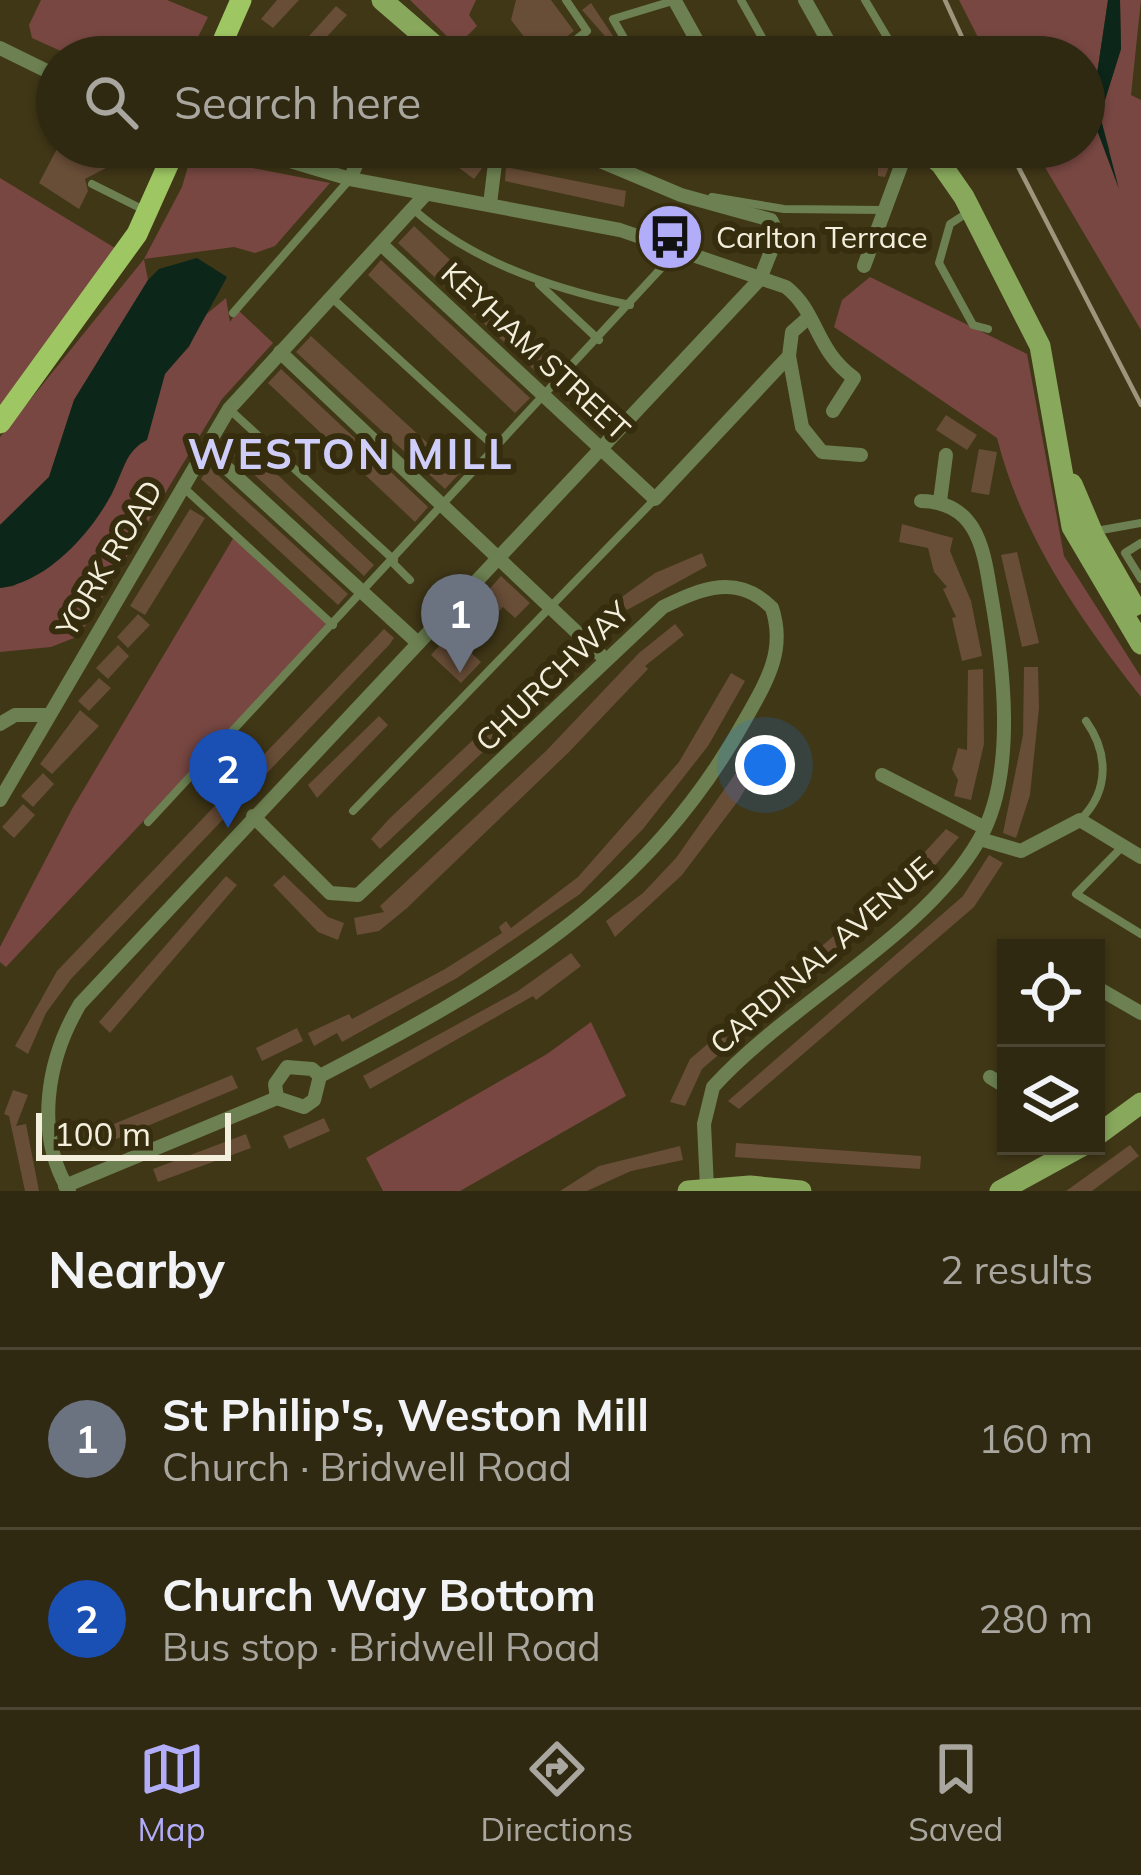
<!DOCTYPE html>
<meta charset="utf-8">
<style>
body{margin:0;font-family:Mulish,sans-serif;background:#38311a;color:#f1f3f6}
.controls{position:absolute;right:36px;bottom:36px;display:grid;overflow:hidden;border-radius:0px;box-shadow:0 3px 9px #0004}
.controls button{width:108px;height:108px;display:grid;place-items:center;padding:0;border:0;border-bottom:3px solid #4b4531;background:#302911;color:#f1f3f6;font:60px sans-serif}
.scale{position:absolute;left:36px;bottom:30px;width:195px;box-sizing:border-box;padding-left:12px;border:6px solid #f4efdd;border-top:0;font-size:33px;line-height:42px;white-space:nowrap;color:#f4efdd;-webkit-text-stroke:9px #352d0d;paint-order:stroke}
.you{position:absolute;left:765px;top:765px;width:42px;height:42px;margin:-30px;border:9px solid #fff;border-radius:50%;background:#1a73e8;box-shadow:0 0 0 18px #1a73e833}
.badge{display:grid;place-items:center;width:78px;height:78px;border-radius:50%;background:#b2adf9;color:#fff;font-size:39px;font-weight:700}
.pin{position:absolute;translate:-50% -99px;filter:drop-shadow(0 3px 6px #0008)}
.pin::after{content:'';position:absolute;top:63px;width:42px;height:36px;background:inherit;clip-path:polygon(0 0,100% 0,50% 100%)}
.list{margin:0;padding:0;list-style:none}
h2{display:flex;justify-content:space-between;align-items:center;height:156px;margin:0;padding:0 48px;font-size:51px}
h2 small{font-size:39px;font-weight:400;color:#a8a69f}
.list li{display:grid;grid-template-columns:78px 1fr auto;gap:36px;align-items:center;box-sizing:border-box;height:180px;padding:0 48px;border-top:3px solid #4b4531}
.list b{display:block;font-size:45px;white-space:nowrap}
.list p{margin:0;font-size:39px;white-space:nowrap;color:#a8a69f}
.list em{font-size:39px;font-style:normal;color:#a8a69f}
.icon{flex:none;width:66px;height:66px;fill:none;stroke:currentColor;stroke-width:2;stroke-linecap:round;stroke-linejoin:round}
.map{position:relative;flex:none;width:1141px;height:1191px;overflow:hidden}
.search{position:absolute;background:#302911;box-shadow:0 3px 9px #0004;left:36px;right:36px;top:36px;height:132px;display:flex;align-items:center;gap:30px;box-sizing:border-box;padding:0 42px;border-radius:66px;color:#a8a69f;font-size:45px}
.sheet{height:516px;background:#302911}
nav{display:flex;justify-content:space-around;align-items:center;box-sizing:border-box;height:168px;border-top:3px solid #4b4531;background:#302911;font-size:33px;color:#a8a69f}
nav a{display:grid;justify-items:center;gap:6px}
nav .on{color:#b2adf9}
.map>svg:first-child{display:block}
</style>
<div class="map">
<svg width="1141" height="1191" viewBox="0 0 1141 1191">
<rect width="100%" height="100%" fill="#403717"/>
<g fill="#784742">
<polygon points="41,0 167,0 208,17 188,57 74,57 32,38 29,25"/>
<polygon points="410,0 476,0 469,15 477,26 457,46"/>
<polygon points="959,0 1108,0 1091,114 1110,152 1100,116 1121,49 1120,0 1141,0 1131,95 1141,100 1141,330 1033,147 1084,147 1084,57 988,57"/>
<polygon points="191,156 330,183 275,246 255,253 234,247 144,259 148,280 74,400 49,477 0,525 0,437 144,259 182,187"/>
<polygon points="0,178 115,248 0,409"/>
<path d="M870 277 1027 354 1064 556 1141 677V697C1079 618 1022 536 997 438L834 327 842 300Z"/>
<polygon points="226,298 230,322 238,310 273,343 222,399 79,636 51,647 0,652 0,588 14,586 111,496 165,373 189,347 203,317"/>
<polygon points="234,537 328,625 6,967 0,962 0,947 72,809"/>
<polygon points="591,1022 626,1096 460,1191 383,1191 366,1158 547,1054"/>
</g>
<g fill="#0c261a">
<polygon points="1108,0 1120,0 1121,49 1100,116 1119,189 1091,114"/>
<path d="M197 258 227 277 189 346 165 374 147 440C125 451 123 472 112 493 92 533 46 583 0 588V525L49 477 74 400 148 280 159 269Z"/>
</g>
<g fill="#684d37">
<polygon points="277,0 299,0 273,28 261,19"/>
<polygon points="516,0 551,0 574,31 540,57 511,20"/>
<polygon points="591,3 615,39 611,43 582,10"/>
<polygon points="336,6 347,15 308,57 299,50 302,44"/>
<polygon points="58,147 116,151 106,168 85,179 88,191 79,209 39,183"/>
<polygon points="431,147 462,147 483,167 474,179"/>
<polygon points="607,147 889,149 889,166 885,177 878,176 878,167 618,156"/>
<polygon points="506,167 626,191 624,207 505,181"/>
<polygon points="414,226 561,364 546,381 398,243"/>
<polygon points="381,260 530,398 515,413 368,275"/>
<polygon points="311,336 460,473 445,489 296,352"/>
<polygon points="281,369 428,507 415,522 268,383"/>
<polygon points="946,415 977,435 967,450 936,430"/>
<polygon points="234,434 374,565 364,576 222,445"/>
<polygon points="979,449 997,452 989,495 971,492"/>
<polygon points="209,467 348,594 338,605 201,479"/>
<polygon points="190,509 205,518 145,615 130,606"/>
<polygon points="902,524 953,538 950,551 971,601 982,656 962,661 952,618 956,617 943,589 947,587 934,572 928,548 899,542"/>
<polygon points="1017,552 1039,643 1022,647 1001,555"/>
<polygon points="702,553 707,566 627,610 619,599 655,573"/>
<polygon points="501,576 530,603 515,618 503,607 465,647 481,662 461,683 431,655"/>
<polygon points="138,614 150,625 128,648 117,637"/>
<polygon points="675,624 684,635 645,666 648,669 569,752 407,908 379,931 357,935 354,918 384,912 380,906 546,751 639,653"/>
<polygon points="384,629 394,638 389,645 71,979 46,1013 28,1054 15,1046 57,971"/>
<polygon points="118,645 129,656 108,679 96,668"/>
<polygon points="1024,667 1038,667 1039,708 1030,795 1016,838 1003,833 1023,735"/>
<polygon points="983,669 984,744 971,800 954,796 958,780 952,769 958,748 967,750 968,670"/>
<polygon points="731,673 745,681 708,746 643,829 580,894 457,978 342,1042 337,1033 314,1046 308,1033 349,1014 352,1019 445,969 502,933 499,927 506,921 511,928 578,877 679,762"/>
<polygon points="99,678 111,688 89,711 78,701"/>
<polygon points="539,678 549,688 536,702 380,849 371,839 389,819"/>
<polygon points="80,710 99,726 52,774 40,764"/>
<polygon points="379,716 388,725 317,798 308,785"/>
<polygon points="759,740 771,747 738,801 682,875 615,937 606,921 643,893 676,858"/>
<polygon points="43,773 54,784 33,807 21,796"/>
<polygon points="23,804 35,815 14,838 2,827"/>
<polygon points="946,829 959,837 927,875 702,1069 685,1106 670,1102 690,1059 899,880"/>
<polygon points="989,855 1003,863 974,907 739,1109 728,1101 963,896"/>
<polygon points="284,875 328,917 344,923 338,940 318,932 273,885"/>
<polygon points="226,876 237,885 110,1033 99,1022"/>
<polygon points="571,953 581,966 536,1000 533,996 370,1089 363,1076 518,991"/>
<polygon points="297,1028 303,1041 262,1061 256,1048"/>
<polygon points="232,1075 238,1088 114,1140 109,1126"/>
<polygon points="13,1090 28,1095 16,1126 26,1124 39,1191 25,1191 9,1116 4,1114"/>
<polygon points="324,1118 330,1131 289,1149 283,1136"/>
<polygon points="246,1134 251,1148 158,1182 153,1169"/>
<polygon points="736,1143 921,1156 920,1169 735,1157"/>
<polygon points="1130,1145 1139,1156 1092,1191 1066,1191"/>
<polygon points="680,1146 683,1160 631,1171 587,1191 560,1191 599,1166"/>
</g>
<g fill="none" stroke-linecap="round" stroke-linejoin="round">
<g stroke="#6c8051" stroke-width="8">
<polyline points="741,0 773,57"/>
<polyline points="865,0 899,57"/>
<polyline points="503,43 516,57"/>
<polyline points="554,57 587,31 566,0"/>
<polyline points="635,57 613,19 676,0"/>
<polyline points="92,184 146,211"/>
<polyline points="712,197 784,209 882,210"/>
<path d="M413 209C472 262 552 289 630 305"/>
<polyline points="967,213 950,224 939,263 973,325 988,329"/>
<polyline points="539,284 599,340"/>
<polyline points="331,297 497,449"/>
<polyline points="233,313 350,179"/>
<polyline points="229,409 394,560"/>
<polyline points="184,488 333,625"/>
<polyline points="1096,531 1141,523"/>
<polyline points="1141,543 1125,553 1141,579"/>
<polyline points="392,562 410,580"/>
<polyline points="353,811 655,499"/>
<path d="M1081 819C1110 790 1108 752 1086 721"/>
<polyline points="148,822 678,250"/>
<polyline points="1122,847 1076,894 1141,934"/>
</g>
<g stroke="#6c8051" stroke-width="14">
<polyline points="805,0 837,57"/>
<polyline points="675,1 706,57"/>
<polyline points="0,48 57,76"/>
<path d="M243 147 350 179 620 230 786 287C818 312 815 350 854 378L833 411"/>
<polyline points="350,179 364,147"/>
<polyline points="490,204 497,147"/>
<polyline points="381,244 655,499 789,356 792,332 808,318"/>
<polyline points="864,266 908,147"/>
<polyline points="280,352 604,658"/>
<polyline points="789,356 802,427 822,452 861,455"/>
<polyline points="205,448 418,643"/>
<polyline points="940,501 946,455"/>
<polyline points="0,724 15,715 48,715"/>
<polyline points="882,775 985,828"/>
<polyline points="0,800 229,409 425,195"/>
<path d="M253 816 330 893 358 895 663 607C702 588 738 573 772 608 786 650 767 681 746 718 647 898 495 985 320 1076"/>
<polyline points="980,839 1021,851 1080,820 1141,857"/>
<polyline points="1096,987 1141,1013"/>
<polyline points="990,1077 1006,1087"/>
<polyline points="277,1098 275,1084 287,1067 312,1069 320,1076"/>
<polyline points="277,1098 304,1107 314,1100 320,1076"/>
<polyline points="65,1186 277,1098"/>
<path d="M707 1188 704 1124 713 1087C789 1003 924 936 979 840 1018 773 1003 661 990 589 983 543 974 502 921 501"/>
<path d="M69 1191C34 1133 47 1059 80 1004L760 279 778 234 771 220 681 195 567 147"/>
</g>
<g stroke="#88a85c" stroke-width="21">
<polyline points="382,0 448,57"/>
<polyline points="921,147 941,164 964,197 1040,346 1072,527 1141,644"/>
<polyline points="1072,484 1094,536 1134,606"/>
<polyline points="1096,1136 1141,1103"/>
<polyline points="688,1191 750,1186 801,1191"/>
<polyline points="1000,1191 1082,1146"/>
</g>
<g stroke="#9ec763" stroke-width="21">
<polyline points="216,57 241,0"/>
<polyline points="0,423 137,234 176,147"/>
</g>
<g stroke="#9d967d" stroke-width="4.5">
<polyline points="945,0 971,57"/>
<polyline points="1008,147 1141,405"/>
</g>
</g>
<defs>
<symbol id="bus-disc" viewBox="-11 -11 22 22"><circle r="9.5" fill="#b2adf9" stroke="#352d0d"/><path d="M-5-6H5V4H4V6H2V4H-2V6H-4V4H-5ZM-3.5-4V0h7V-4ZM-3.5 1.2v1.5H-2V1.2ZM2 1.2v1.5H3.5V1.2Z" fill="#111"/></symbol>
</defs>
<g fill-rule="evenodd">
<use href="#bus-disc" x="632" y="199" width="76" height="76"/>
</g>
<g text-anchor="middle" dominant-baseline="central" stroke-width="12" stroke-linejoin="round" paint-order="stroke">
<g font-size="30" fill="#f4efdd" stroke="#352d0d" text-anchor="start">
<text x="716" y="237">Carlton Terrace</text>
</g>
<g font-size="30" fill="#f4efdd" stroke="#352d0d">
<text transform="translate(536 351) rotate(43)">KEYHAM STREET</text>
<text transform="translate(109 558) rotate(-59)">YORK ROAD</text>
<text transform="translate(552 676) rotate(-44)">CHURCHWAY</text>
<text transform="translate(821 955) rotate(-41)">CARDINAL AVENUE</text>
</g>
<g font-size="42" font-weight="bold" letter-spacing="3" fill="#cfcdf9" stroke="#352d0d">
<text x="351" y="453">WESTON MILL</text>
</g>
</g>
</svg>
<div class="controls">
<button><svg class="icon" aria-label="locate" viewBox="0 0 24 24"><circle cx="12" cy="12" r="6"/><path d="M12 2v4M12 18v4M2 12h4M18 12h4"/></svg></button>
<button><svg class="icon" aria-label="layers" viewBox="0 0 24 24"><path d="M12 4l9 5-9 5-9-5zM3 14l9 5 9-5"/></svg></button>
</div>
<div class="scale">100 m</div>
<div class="you"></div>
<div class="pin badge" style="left:460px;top:673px;background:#6b7280">1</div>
<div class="pin badge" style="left:228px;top:828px;background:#1a4fb4">2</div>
<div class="search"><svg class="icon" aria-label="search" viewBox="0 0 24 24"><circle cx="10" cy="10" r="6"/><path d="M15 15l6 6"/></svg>Search here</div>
</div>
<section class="sheet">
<h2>Nearby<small>2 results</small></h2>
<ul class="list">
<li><span class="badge" style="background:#6b7280">1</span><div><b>St Philip's, Weston Mill</b><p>Church · Bridwell Road</p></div><em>160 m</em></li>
<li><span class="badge" style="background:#1a4fb4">2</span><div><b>Church Way Bottom</b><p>Bus stop · Bridwell Road</p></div><em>280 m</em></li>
</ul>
</section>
<nav>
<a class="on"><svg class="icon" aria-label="map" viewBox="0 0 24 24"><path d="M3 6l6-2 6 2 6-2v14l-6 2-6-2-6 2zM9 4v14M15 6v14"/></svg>Map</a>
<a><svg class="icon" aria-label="directions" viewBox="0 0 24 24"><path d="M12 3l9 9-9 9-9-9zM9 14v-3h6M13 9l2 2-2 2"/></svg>Directions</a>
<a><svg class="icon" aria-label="saved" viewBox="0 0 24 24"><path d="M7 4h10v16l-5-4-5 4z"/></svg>Saved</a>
</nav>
